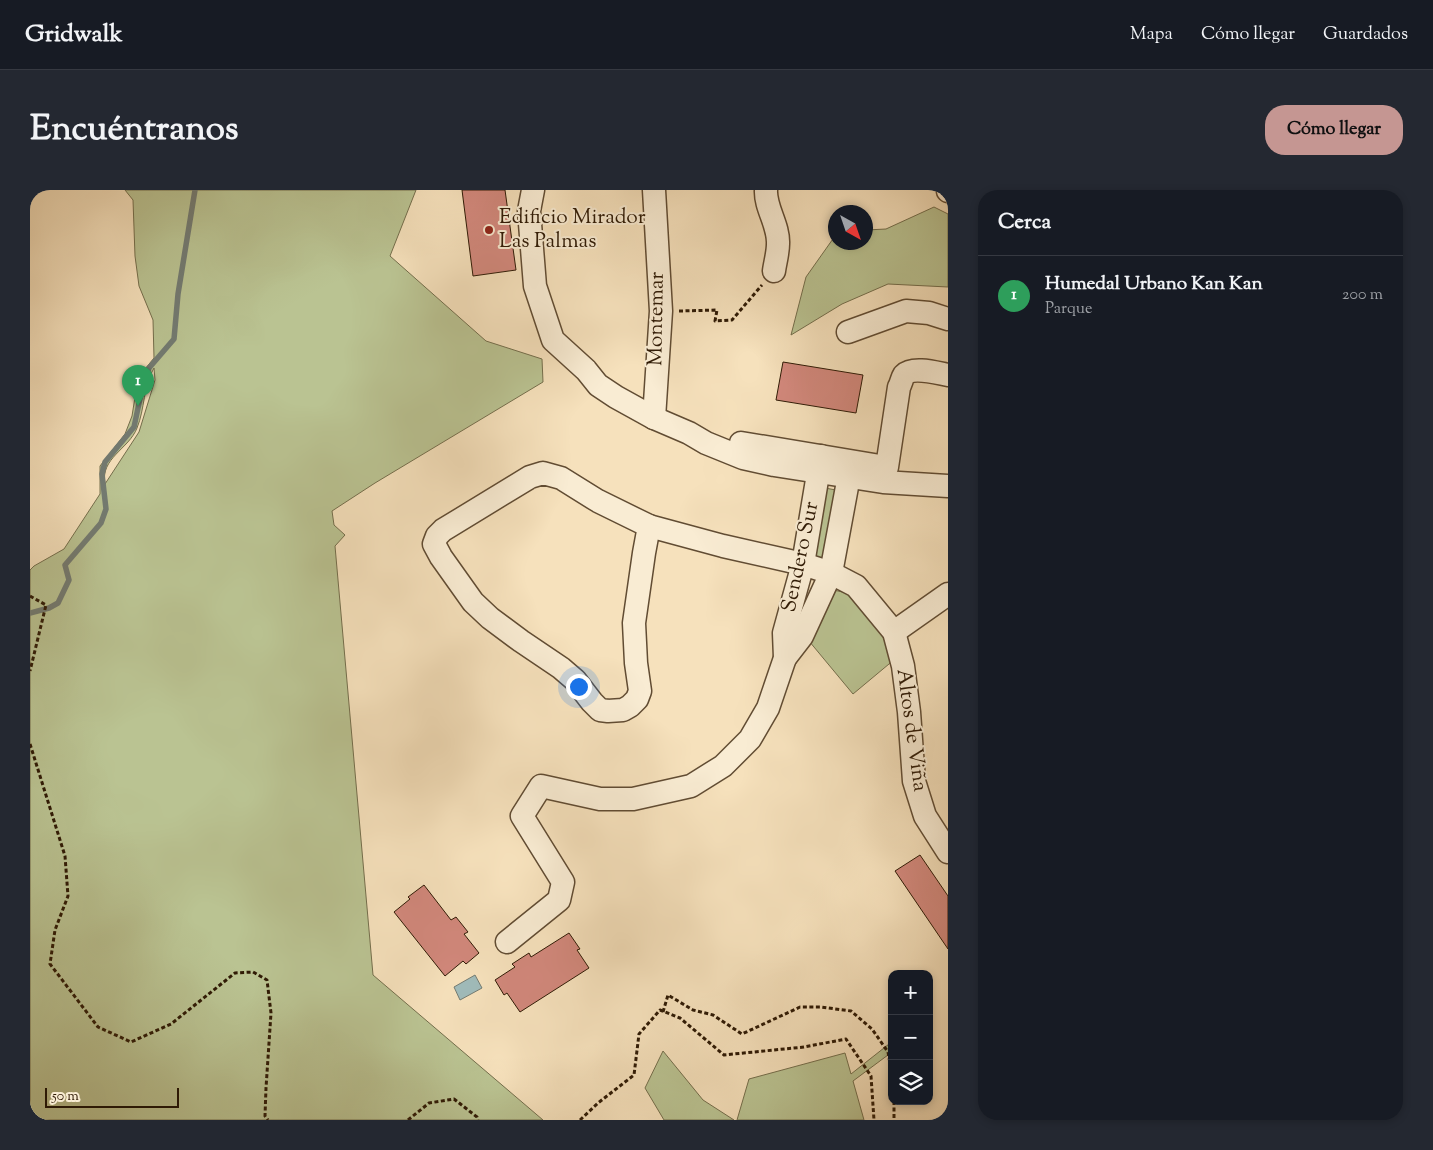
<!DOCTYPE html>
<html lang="es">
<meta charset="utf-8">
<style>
body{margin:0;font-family:"Sorts Mill Goudy",serif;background:#242831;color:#f1f3f6}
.controls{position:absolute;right:15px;bottom:15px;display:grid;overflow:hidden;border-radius:10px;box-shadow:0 2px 8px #0003}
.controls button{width:45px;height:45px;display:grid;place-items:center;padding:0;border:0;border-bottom:1px solid #363941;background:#171b24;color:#f1f3f6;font:25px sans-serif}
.compass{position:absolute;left:798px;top:15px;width:45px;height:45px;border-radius:50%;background:#171b24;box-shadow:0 2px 8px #0003;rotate:140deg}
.scale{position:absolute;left:15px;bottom:12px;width:134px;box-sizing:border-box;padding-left:5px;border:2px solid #2f1a05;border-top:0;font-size:14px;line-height:18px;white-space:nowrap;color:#2f1a05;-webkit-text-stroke:4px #f9ecd3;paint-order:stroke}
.you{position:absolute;left:548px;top:496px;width:18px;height:18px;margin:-12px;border:4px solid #fff;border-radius:50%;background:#1a73e8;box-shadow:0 0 0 8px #1a73e833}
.badge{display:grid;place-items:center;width:32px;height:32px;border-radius:50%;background:#c59692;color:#fff;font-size:16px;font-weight:700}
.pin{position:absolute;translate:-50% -41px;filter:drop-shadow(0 1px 2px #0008)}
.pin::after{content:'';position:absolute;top:26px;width:18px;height:15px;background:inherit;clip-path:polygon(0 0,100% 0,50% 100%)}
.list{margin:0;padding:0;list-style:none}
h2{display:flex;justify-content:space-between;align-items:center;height:65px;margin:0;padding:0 20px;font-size:21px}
h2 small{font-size:16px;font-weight:400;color:#9ea1a6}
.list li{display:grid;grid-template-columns:32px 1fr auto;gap:15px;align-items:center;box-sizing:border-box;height:80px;padding:0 20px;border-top:1px solid #363941}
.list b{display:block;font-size:19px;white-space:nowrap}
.list p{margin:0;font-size:16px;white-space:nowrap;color:#9ea1a6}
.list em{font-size:16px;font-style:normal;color:#9ea1a6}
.icon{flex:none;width:28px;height:28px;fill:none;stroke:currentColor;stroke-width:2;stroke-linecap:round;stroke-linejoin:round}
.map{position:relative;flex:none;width:918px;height:930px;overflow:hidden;border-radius:20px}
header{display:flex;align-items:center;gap:30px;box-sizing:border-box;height:70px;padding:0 25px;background:#171b24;border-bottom:1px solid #363941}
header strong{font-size:24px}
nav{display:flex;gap:28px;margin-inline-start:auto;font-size:18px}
.intro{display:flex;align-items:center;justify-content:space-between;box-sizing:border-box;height:120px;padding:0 30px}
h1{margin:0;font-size:35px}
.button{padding:12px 22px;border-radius:20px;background:#c59692;color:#111;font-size:18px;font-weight:700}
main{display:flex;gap:30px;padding:0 30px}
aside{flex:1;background:#171b24;border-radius:20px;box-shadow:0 2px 8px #0003}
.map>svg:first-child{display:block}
</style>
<header>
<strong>Gridwalk</strong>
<nav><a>Mapa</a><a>Cómo llegar</a><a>Guardados</a></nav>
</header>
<div class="intro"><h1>Encuéntranos</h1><a class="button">Cómo llegar</a></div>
<main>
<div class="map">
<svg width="918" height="930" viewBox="0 0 918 930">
<rect width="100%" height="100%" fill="#f6e1bc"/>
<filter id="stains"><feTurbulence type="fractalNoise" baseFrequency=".004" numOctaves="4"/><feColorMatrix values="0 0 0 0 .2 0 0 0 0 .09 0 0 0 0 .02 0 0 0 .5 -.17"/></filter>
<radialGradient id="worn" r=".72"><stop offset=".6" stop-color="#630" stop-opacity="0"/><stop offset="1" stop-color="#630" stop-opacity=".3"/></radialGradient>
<g fill="#bac392" stroke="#746e4c" fill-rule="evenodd">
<path d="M95 0H386L360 66 456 151 512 169 513 192 345 293 302 321 304 335 315 345 305 356 343 785 513 930H0V380L4 376 34 359 70 304V276L95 244 102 226 105 207 115 179 124 168 123 130 109 96 105 66 103 10ZM124 178 125 190 109 242 75 294C70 268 99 259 107 238 115 219 113 196 124 178Z"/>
<polygon points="904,17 918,24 918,97 858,94 812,114 761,145 776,87 805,46 806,52 836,52 836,40 856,39"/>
<polygon points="795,298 806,300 794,368 783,368"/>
<polygon points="803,400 818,403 862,453 865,469 823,504 779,451"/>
<polygon points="859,854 862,856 862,862 823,891 834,930 707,930 719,889 815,863 821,884"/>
<polygon points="633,861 673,910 704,930 634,930 615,898"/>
</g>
<polygon fill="#a0bbba" stroke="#737b72" points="445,785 452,798 430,810 424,797"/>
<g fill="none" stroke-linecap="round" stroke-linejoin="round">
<polyline stroke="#737b72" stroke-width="5.5" points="0,423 19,418 28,413 39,390 35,375 71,333 76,319 72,284 75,272 104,237 111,204 119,178 144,149 148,104 165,0"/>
</g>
<g fill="#d2887c" stroke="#2f1a05">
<polygon points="432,0 475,0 486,80 443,86"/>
<polygon points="753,172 833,185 826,223 746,210"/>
<polygon points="890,665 918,706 918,759 865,681"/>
<polygon points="394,695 421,730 426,727 438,742 434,744 449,763 436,774 433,771 415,786 364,722 380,709 378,707"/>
<polygon points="539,743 550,759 547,760 559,778 490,822 477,803 474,805 465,790 485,777 482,774 499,763 501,767"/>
</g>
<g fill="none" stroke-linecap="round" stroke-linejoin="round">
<defs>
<g id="minor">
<polyline points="503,0 499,21 505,96 523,150 556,180 568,195 586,207 624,228 659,243 676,253 713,268 744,275 853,292 918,296"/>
<path d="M736 0C735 18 749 35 748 54 748 63 745 73 744 81"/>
<polyline points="918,0 918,1"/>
<polyline points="818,142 876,121 899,123 918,129"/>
<polyline points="624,228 631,121 624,0"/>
<polyline points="711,253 850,276"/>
<path d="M857 277 869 197C871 194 872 188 874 185 883 176 907 183 918 185"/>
<polygon points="513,283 531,288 568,311 619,336 614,363 604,433 606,473 610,501 607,509 600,516 593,520 578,521 570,520 562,512 545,490 531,478 491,451 460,428 443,412 411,367 404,354 407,346 413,340 500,287"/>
<polyline points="619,336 693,356 773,374 801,383 826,396 864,442 873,476 879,522 884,591 895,626 918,662"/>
<polyline points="864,442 918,404"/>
<polyline points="755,468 772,446 801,383 819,286 816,273"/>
<polyline points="477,752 529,710 533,692 492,626 511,596 570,609 603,609 661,596 693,576 720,549 738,518 755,468 754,443 773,374 791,266"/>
</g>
</defs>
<use href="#minor" stroke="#614c33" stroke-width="25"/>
<g stroke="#2f1a05" stroke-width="3" stroke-dasharray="4 2.5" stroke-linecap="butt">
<polyline points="649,121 687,120 685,131 702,130 732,95"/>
<polyline points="0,406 16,415 0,481"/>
<polyline points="0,554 35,666 38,706 25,740 20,774 68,837 101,852 141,834 205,783 223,782 237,790 241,823 236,898 235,926 238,930"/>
<polyline points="633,822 638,805 663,820 683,825 712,844 770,817 791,817 821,821 842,839 858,862 862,885"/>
<polyline points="864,911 864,930"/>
<polyline points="378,930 399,913 424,909 447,927 448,930"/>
<polyline points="550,930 568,913 604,885 609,844 630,820 650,828 694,865 774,857 816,849 841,886 844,930"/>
</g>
<use href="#minor" stroke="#f9ecd3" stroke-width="22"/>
</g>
<circle fill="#8f2418" stroke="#f9ecd3" stroke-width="2" cx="459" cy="40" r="5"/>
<g text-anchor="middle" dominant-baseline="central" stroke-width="4" stroke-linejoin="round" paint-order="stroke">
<g font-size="21" fill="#2f1a05" stroke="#f9ecd3" text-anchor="start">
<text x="469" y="28">Edificio Mirador<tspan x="469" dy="24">Las Palmas</tspan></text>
</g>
<g font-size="21" fill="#2f1a05" stroke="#f9ecd3">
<text transform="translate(627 129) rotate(-89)">Montemar</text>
<text transform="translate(771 367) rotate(-78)">Sendero Sur</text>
<text transform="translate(881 540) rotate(82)">Altos de Viña</text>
</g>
</g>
<rect width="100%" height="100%" filter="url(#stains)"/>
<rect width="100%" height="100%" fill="url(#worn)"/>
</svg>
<div class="controls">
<button>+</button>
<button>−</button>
<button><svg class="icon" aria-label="layers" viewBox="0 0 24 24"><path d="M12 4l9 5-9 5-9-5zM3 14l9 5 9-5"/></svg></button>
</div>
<svg class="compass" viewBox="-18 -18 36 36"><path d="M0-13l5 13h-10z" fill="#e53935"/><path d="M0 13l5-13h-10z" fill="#9ea1a6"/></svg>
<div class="scale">50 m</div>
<div class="you"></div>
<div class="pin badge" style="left:108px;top:216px;background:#2e9e5b">1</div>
</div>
<aside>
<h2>Cerca<small></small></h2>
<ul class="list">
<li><span class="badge" style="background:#2e9e5b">1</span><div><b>Humedal Urbano Kan Kan</b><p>Parque</p></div><em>200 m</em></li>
</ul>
</aside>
</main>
